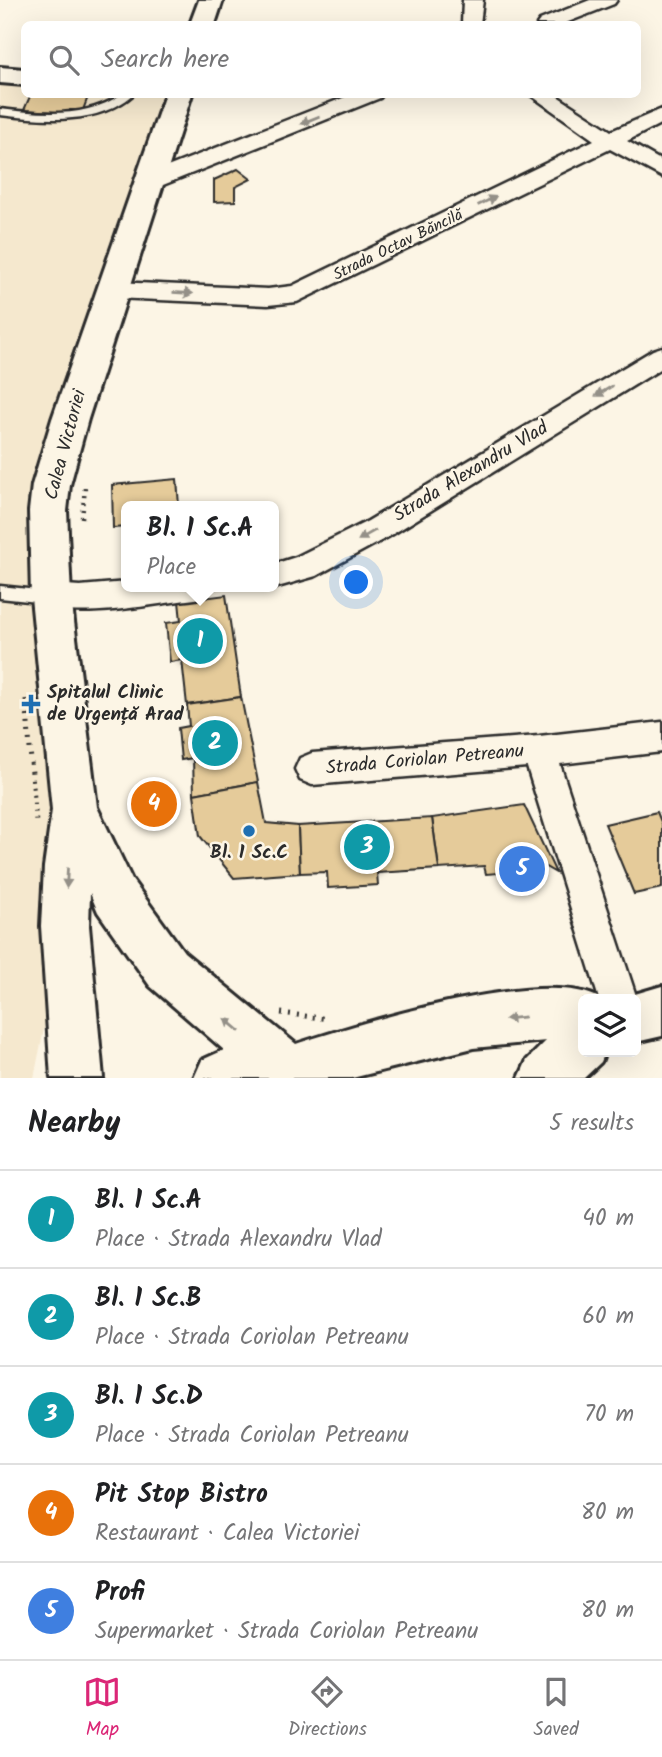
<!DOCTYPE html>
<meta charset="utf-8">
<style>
body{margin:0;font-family:Kalam,sans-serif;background:#f2f2f2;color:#202124}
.controls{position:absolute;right:21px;bottom:21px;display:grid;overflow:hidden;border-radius:10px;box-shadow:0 7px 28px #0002}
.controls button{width:63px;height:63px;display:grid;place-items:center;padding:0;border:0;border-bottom:2px solid #e0e0e0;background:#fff;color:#202124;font:35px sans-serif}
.you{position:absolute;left:357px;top:583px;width:24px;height:24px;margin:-18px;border:5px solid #fff;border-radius:50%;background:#1a73e8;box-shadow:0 0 0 10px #1a73e833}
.badge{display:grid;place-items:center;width:46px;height:46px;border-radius:50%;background:#db2777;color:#fff;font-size:23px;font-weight:700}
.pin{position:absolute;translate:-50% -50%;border:4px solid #fff;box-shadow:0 2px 7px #0006}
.popup{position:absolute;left:121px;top:501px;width:158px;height:91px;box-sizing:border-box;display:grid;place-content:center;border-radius:10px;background:#fff;filter:drop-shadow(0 2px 5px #0005);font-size:23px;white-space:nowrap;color:#757577}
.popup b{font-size:26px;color:#202124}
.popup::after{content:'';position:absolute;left:50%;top:100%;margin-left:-14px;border:14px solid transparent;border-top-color:#fff}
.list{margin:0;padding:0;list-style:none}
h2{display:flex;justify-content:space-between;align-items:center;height:91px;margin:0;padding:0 28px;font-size:30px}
h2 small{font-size:23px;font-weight:400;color:#757577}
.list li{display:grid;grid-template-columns:46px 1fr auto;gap:21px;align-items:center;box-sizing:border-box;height:98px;padding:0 28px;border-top:2px solid #e0e0e0}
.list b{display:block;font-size:26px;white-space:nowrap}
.list p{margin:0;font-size:23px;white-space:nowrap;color:#757577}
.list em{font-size:23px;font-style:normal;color:#757577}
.icon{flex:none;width:38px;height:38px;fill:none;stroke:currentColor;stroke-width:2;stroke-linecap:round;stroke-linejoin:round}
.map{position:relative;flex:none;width:662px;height:1078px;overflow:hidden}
.search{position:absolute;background:#fff;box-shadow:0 7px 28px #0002;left:21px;right:21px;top:21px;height:77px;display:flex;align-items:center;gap:18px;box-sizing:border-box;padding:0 24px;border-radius:10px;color:#757577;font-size:26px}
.sheet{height:581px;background:#fff}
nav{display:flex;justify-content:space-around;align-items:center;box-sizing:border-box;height:98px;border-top:2px solid #e0e0e0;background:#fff;font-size:19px;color:#757577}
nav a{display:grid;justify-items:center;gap:4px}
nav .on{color:#db2777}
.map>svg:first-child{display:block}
</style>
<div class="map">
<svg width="662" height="1078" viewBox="0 0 662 1078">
<rect width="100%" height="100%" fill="#fcf5e5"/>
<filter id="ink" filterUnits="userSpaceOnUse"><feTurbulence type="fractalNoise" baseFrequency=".0143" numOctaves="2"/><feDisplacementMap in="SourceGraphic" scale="14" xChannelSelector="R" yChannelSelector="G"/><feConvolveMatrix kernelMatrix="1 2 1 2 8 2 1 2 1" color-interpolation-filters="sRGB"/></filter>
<g filter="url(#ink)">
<polygon fill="#f5e8ce" points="0,76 24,77 24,94 179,95 61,450 65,926 34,1078 0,1078"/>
<g fill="#e5cb9a" stroke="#2b2b2b" stroke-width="2">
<polygon points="31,94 89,94 83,110 70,110 69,113 24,110"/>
<polygon points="238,169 251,179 235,187 235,201 214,202 214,180"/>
<polygon points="177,479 179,506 127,506 127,527 113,528 112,485"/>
<polygon points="226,595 241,697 187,705 182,660 170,662 166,623 181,621 179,601"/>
<polygon points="241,697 258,782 194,794 193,758 181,760 178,728 189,726 187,705"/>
<polygon points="258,782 266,823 298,826 300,873 234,878 200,836 194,794"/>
<polygon points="524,805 556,873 535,861 537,870 486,874 484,866 439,869 432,818"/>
<polygon points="657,812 662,824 662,888 634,894 605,824"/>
<polygon points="432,818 439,869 377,873 378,885 328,888 327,872 300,873 298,826"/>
</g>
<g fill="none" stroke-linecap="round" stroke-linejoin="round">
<defs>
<g id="lane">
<path d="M122 94H134C98 126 43 120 0 115V109C41 114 86 119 122 94Z"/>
<polygon points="0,586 47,591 52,593 54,597 52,601 47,603 0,598"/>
</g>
<g id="street">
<polygon points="463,0 483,0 480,24 462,24"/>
<polygon points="590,0 617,0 614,4 563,24 537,24 540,20"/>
<polygon points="353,94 383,94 380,98 158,187 142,187 139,182 142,177"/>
<polygon points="529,94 554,94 611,131 662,109 662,123 627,141 662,161 662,177 610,149 297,302 268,305 115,298 106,296 103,290 106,284 115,282 268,289 292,286 594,140"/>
<polygon points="662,347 662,368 388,537 316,576 274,588 269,587 274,587 274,564 296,557 368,521 653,350"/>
<path d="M127 582V587H210L206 596 195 599C152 604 81 620 40 606L36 597 40 588 51 584 80 586Z"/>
<polygon points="662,722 662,752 560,764 637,999 636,1003 636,999 599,999 527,767 312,785 300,780 295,769 300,758 312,753 539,736"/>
</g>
<g id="secondary">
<polygon points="199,0 223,0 215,24 190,24"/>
<polygon points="0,67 24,69 24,85 0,83"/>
<path d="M165 94H192L88 419 70 485 67 511 71 597 97 807 132 880 184 952 296 1044C358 1024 547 965 601 999H583V1052H605L601 1062 584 1078H519L527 1060 546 1041 473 1048 352 1078H194L202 1060 224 1050 150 986 98 912 90 893 89 926 103 1078H51L41 926 44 867 52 810 31 597 29 511 32 485 52 419Z"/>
<polygon points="662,986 662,1036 636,1042 636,999 618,999"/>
</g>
</defs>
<use href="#lane" stroke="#2b2b2b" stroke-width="5"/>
<use href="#street" stroke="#2b2b2b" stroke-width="5"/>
<use href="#secondary" stroke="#2b2b2b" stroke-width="6"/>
<polyline stroke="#2b2b2b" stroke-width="4.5" stroke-dasharray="2 5" stroke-linecap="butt" points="82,518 85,488"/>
<g stroke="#2b2b2b" stroke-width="5" stroke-dasharray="2 6" stroke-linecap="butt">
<polyline points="26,699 36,823"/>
<polyline points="281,1013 328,1019"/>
</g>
<use href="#lane" fill="#fcf5e5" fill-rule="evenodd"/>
<use href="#street" fill="#fcf5e5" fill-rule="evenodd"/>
<use href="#secondary" fill="#fcf5e5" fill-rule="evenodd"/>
</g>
<defs><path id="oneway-solid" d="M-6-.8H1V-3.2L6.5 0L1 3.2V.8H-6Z" transform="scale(1.75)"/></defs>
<g fill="#949088">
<use href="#oneway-solid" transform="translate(310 120) rotate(158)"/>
<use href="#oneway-solid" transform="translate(487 201) rotate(-26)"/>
<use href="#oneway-solid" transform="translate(183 293) rotate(3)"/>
<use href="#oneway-solid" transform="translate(604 391) rotate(149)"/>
<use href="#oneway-solid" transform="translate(367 535) rotate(150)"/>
<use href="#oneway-solid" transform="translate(67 878) rotate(93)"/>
<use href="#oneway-solid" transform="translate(515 1018) rotate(174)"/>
<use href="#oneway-solid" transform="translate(232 1025) rotate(-140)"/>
</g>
</g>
<g fill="#1f6fb2" stroke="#fcf5e5" stroke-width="2.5">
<path d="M27.5 693.5h7v7h7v7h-7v7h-7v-7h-7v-7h7z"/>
<circle cx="249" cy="831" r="7"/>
</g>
<g text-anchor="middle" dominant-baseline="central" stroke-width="5" stroke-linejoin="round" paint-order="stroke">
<g font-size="16" fill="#2b2b2b" stroke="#fcf5e5">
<text transform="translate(398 245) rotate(-26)">Strada Octav Băncilă</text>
</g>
<g font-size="19" fill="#2b2b2b" stroke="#fcf5e5">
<text transform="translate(66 445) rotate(-75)">Calea Victoriei</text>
<text transform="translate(471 472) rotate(-31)">Strada Alexandru Vlad</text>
<text transform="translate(425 760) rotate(-5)">Strada Coriolan Petreanu</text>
</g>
<g font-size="19" font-weight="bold" fill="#2b2b2b" stroke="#fcf5e5" text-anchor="start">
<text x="47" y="693">Spitalul Clinic<tspan x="47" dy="22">de Urgență Arad</tspan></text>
<text x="249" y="853" text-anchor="middle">Bl. 1 Sc.C</text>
</g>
</g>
</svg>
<div class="controls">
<button><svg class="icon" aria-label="layers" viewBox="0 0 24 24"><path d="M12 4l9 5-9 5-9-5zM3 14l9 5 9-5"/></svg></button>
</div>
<div class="you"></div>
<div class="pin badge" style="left:200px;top:641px;background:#0f9aa8">1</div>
<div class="popup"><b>Bl. 1 Sc.A</b>Place</div>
<div class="pin badge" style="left:215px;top:743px;background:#0f9aa8">2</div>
<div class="pin badge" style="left:367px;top:847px;background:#0f9aa8">3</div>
<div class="pin badge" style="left:154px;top:804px;background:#e8710a">4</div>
<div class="pin badge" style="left:522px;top:869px;background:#3f7fe0">5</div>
<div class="search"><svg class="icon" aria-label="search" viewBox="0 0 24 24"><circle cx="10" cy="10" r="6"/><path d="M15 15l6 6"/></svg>Search here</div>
</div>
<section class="sheet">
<h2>Nearby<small>5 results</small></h2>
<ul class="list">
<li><span class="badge" style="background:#0f9aa8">1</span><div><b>Bl. 1 Sc.A</b><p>Place · Strada Alexandru Vlad</p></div><em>40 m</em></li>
<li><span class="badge" style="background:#0f9aa8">2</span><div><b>Bl. 1 Sc.B</b><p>Place · Strada Coriolan Petreanu</p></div><em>60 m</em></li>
<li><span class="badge" style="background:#0f9aa8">3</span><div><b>Bl. 1 Sc.D</b><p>Place · Strada Coriolan Petreanu</p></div><em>70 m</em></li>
<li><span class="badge" style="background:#e8710a">4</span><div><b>Pit Stop Bistro</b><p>Restaurant · Calea Victoriei</p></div><em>80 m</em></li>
<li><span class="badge" style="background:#3f7fe0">5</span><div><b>Profi</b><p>Supermarket · Strada Coriolan Petreanu</p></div><em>80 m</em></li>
</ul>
</section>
<nav>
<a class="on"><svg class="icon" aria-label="map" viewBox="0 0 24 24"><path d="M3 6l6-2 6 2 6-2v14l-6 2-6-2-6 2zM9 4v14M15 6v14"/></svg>Map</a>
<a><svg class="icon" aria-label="directions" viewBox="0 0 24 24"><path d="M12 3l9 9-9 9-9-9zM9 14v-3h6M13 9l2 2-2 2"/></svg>Directions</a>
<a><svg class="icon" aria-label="saved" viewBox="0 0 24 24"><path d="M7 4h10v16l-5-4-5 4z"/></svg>Saved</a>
</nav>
